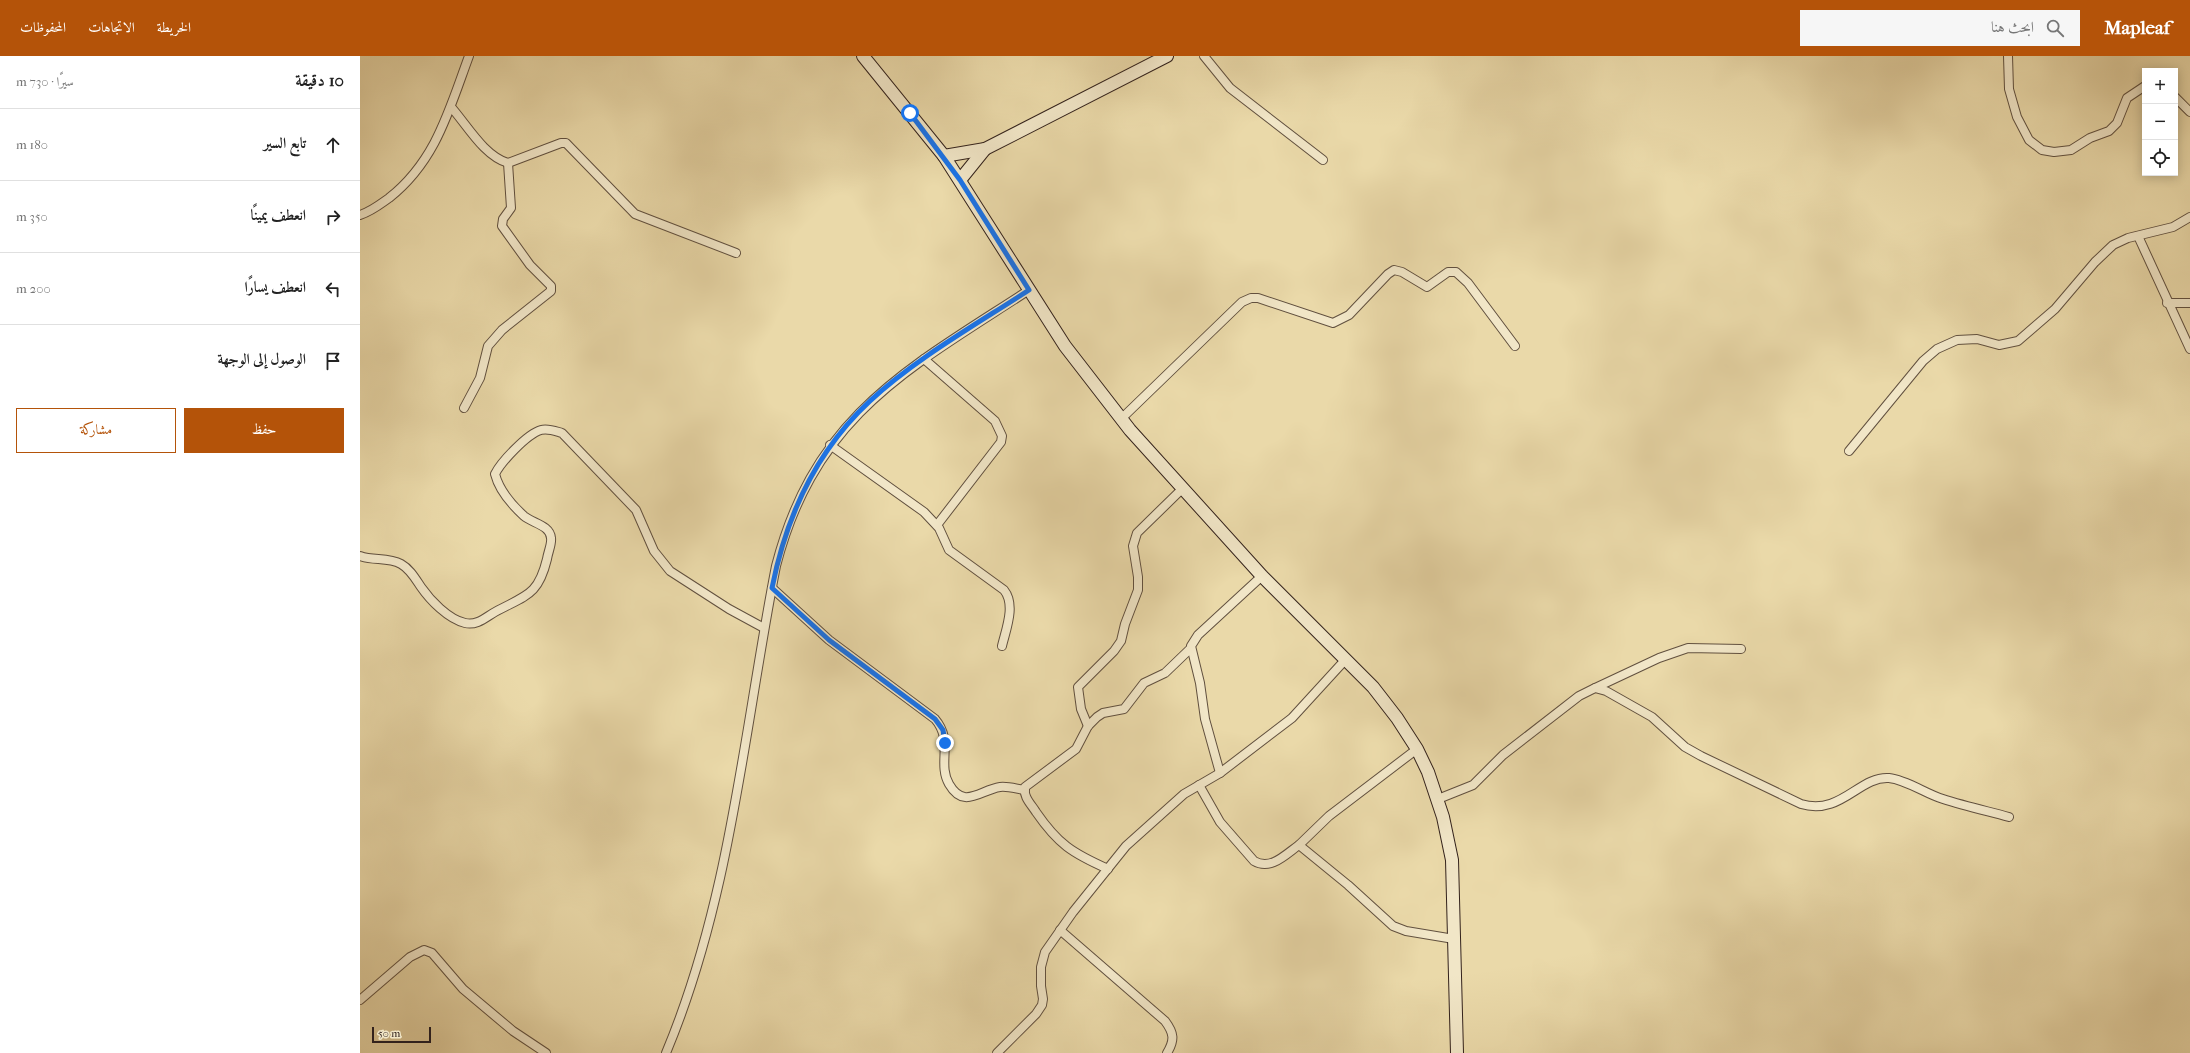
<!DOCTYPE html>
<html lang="ar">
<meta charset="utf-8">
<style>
body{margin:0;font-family:"IM FELL French Canon",Amiri,serif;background:#f6f6f6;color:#222;direction:rtl}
.controls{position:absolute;right:12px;top:12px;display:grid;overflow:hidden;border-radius:0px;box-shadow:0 2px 10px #0003}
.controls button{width:36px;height:36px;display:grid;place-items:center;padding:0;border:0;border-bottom:1px solid #e0e0e0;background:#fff;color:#222;font:20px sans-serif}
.scale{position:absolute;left:12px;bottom:10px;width:59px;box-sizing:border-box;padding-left:4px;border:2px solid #33221c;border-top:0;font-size:11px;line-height:14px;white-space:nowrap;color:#33221c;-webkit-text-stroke:3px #f1e6c7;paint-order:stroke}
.stop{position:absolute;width:12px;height:12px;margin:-9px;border:3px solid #1a73e8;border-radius:50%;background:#fff}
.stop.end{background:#1a73e8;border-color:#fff;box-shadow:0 1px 4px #0008}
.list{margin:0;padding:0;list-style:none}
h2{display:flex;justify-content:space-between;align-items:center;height:52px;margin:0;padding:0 16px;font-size:17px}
h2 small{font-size:13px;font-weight:400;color:#767676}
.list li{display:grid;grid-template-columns:26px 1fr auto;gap:12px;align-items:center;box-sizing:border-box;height:72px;padding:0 16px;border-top:1px solid #e0e0e0}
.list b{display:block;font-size:15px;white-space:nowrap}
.list em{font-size:13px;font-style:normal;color:#767676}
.actions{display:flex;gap:8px;padding:12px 16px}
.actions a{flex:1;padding:9px 0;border:1px solid #b45309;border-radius:0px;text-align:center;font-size:14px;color:#b45309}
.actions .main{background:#b45309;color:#fff}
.icon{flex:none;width:22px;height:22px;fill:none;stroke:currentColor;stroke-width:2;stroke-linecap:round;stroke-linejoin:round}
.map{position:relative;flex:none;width:1830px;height:997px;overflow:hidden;direction:ltr}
header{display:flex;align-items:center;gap:24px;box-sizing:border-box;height:56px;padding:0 20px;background:#b45309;color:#fff}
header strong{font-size:19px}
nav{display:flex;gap:22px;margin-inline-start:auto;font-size:14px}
.search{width:280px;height:36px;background:#f6f6f6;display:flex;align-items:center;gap:10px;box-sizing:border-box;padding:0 14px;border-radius:0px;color:#767676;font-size:15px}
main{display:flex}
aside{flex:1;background:#fff}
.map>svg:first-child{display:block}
</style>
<header>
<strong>Mapleaf</strong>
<div class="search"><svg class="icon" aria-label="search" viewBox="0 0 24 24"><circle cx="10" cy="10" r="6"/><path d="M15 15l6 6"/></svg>ابحث هنا</div>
<nav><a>الخريطة</a><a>الاتجاهات</a><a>المحفوظات</a></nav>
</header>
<main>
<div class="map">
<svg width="1830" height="997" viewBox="0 0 1830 997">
<rect width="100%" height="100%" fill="#ead9a9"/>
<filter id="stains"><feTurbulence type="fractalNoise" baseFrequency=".005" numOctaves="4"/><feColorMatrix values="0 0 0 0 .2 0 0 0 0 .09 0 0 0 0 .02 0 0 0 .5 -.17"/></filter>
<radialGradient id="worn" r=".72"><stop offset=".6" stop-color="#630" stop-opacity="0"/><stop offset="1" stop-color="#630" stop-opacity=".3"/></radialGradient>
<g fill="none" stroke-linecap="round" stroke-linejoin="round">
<defs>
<g id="street">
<polyline points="844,0 870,32 963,104"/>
<polyline points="1648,0 1649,33 1657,61 1669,84 1682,94 1694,96 1711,94 1730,82 1749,75 1757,67 1767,42 1785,30"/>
<polyline points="1815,41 1830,56"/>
<path d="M91 51C107 69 124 100 148 107L201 87H206L275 158 376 197"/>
<path d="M0 159C12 155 19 149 29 142 76 105 89 54 109 0"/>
<polyline points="1778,180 1830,293"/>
<polyline points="1807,247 1830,247"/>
<polyline points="564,303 635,365 642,380 641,386 577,469"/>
<polyline points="104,352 120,322 128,290 142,274 191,235 191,230 170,209 142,170 143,163 151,152 148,107"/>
<polyline points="761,363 882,246 891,242 898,242 973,267 989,259 1028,218 1034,214 1042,216 1067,231 1088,216 1096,216 1108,227 1155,290"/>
<path d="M470 389 564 456 579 472 589 494 644 534C656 549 646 573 642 590"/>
<polyline points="1489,395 1563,305 1577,293 1597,284 1617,283 1639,289 1658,285 1695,253 1735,206 1753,189 1768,182 1813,171 1830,161"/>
<path d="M0 500C13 505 28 501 41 508 50 513 55 522 61 531 70 544 88 563 105 567 117 570 126 561 135 556 166 539 178 540 187 503 188 496 192 488 191 482 190 469 172 467 164 460 152 449 139 434 135 418 141 406 167 378 181 374 188 372 195 375 202 377L276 454 294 495 310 515 369 553 404 572"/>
<path d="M412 532 469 584 575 663C594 685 577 707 589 728 604 754 620 734 640 731 648 730 657 733 665 734"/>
<polyline points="1235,632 1299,602 1328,592 1381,593"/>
<polyline points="728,670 721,653 718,631 754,595 761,585 765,568 778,534 778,521 773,490 777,477 822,433"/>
<polyline points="860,717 845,663 840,627 831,590 838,579 902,520"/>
<path d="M839 729 860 766 894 805C911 815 926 798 939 789L988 829 1033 870 1046 875 1094 883"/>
<path d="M1078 743 1113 729 1143 699 1219 640 1235 632 1246 635 1292 661 1325 691 1341 700 1441 748C1481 760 1499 720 1529 722 1547 724 1566 738 1583 743 1605 750 1627 755 1649 761"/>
<polyline points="939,789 969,760 1057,693"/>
<path d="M748 813C712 797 698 788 676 756 671 748 663 741 665 731L716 693 728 670 737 661 743 657 764 653 784 627 805 617 830 593"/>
<path d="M700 874 805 965C814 977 815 984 807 997"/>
<polyline points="0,944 50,901 64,894 72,897 103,933 153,975 186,997"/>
<path d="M306 997C371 842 384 673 416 510 455 359 548 313 669 234"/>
<polyline points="637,997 676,958 682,949 683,943 681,930 681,911 685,896 713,856 766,790 824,738 860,717 932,662 986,603"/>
</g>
<g id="secondary">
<polyline points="503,0 584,100 705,290 770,374 902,520 1013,631 1037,662 1057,693 1068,716 1083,761 1092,804 1097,997"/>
<polyline points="584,100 625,93 807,0"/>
<polyline points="600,124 625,93"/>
</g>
</defs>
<use href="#street" stroke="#61503f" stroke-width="10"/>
<use href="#secondary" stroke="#33221c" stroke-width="14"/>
<use href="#street" stroke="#f1e6c7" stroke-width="8"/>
<use href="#secondary" stroke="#f1e6c7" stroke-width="12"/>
</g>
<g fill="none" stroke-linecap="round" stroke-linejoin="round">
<path stroke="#1a73e8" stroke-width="5" d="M550 57 600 124 669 234C617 268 555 303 510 345 456 395 426 461 412 532L469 584 575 663 583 674 585 687"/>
</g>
<rect width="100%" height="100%" filter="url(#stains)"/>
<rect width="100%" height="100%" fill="url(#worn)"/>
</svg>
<div class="controls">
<button>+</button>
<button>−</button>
<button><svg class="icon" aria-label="locate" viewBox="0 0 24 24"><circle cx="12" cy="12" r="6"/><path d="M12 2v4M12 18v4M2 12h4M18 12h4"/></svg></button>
</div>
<div class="scale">50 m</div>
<div class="stop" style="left:550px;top:57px"></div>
<div class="stop end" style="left:585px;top:687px"></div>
</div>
<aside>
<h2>10 دقيقة<small>سيرًا · 730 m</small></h2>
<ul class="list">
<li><svg class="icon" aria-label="ahead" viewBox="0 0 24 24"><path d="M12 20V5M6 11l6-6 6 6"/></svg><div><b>تابع السير</b></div><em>180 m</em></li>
<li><svg class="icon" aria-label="right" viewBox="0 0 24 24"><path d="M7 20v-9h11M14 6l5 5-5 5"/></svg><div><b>انعطف يمينًا</b></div><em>350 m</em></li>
<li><svg class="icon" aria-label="left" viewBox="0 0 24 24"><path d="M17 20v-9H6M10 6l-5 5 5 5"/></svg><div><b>انعطف يسارًا</b></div><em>200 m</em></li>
<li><svg class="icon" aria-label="arrive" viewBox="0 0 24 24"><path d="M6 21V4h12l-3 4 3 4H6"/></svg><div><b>الوصول إلى الوجهة</b></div></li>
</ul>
<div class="actions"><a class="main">حفظ</a><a>مشاركة</a></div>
</aside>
</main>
